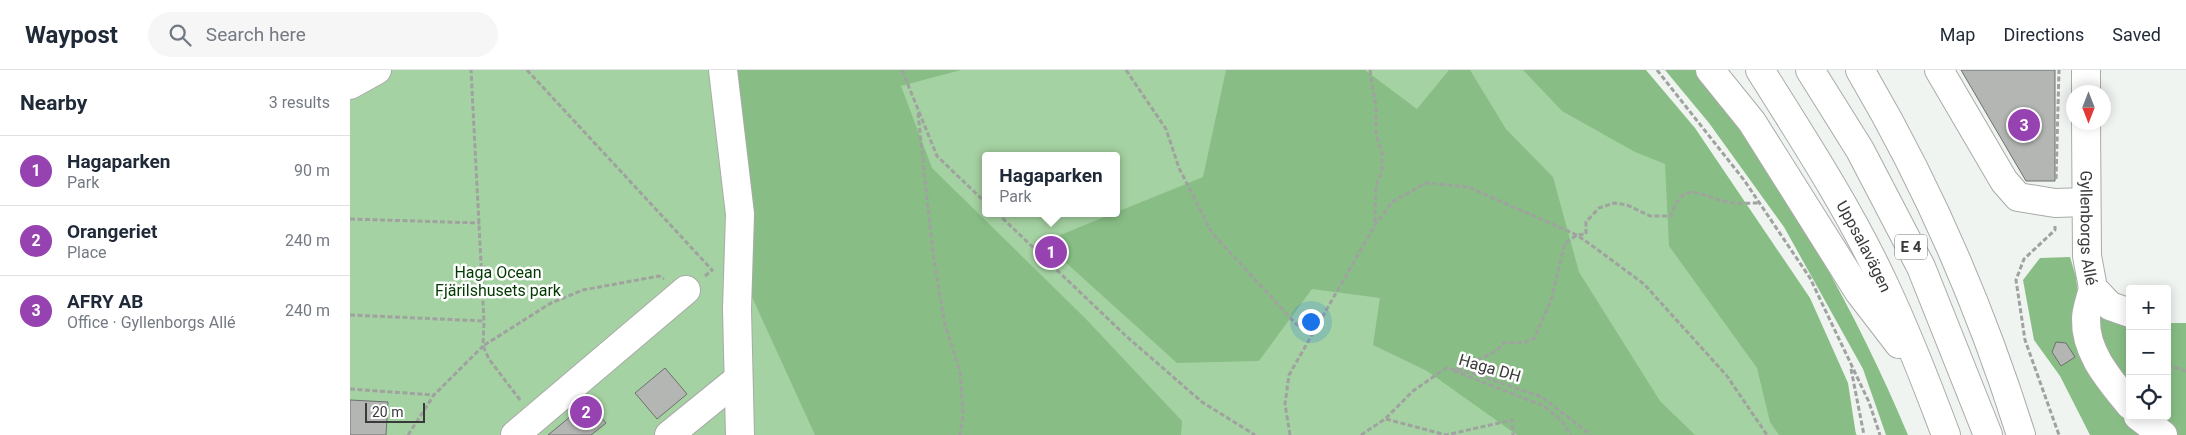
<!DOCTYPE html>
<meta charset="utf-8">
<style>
body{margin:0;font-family:Roboto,sans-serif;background:#f6f6f7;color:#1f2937}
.controls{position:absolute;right:15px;bottom:15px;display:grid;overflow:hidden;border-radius:5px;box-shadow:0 2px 12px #0003}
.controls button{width:45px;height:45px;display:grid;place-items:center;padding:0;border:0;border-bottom:1px solid #e0e1e3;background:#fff;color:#1f2937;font:25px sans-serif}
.compass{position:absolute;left:1716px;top:15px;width:45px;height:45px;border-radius:50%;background:#fff;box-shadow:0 2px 12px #0003;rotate:180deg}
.scale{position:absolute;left:15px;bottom:12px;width:60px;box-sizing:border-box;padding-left:5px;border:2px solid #393a39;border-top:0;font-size:14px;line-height:18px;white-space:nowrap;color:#393a39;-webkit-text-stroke:4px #fff;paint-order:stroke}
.you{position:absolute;left:960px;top:251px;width:18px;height:18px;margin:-12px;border:4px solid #fff;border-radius:50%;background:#1a73e8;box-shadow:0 0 0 8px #1a73e833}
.badge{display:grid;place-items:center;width:32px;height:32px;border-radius:50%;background:#9642b0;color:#fff;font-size:16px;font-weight:700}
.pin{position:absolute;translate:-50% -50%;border:2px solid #fff;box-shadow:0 1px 5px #0006}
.popup{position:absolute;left:632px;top:82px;width:138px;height:65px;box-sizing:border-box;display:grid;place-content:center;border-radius:5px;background:#fff;filter:drop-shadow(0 1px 4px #0005);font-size:16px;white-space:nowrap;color:#747a83}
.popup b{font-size:19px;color:#1f2937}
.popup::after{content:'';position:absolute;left:50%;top:100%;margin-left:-10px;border:10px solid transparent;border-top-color:#fff}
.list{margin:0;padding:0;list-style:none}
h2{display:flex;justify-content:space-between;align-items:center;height:65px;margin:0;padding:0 20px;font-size:21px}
h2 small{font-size:16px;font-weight:400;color:#747a83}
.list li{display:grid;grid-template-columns:32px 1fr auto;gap:15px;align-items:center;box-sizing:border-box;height:70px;padding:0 20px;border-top:1px solid #e0e1e3}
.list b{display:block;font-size:19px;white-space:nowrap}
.list p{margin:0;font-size:16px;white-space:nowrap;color:#747a83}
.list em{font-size:16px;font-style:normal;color:#747a83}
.icon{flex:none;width:28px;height:28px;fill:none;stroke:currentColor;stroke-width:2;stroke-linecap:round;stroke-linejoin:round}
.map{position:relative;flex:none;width:1836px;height:365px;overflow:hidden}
header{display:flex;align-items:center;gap:30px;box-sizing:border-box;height:70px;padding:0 25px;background:#fff;border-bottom:1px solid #e0e1e3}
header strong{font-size:24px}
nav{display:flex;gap:28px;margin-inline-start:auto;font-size:18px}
.search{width:350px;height:45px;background:#f6f6f7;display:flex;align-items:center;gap:12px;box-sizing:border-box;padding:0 18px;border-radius:28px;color:#747a83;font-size:19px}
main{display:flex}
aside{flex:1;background:#fff}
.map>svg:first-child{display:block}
</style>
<header>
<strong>Waypost</strong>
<div class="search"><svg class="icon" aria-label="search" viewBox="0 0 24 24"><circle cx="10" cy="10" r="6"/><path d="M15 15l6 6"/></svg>Search here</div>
<nav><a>Map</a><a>Directions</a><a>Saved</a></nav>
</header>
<main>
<aside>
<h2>Nearby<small>3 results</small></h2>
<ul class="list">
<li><span class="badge">1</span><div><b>Hagaparken</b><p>Park</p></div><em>90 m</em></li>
<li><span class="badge">2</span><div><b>Orangeriet</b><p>Place</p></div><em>240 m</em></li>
<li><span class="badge">3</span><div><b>AFRY AB</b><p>Office · Gyllenborgs Allé</p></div><em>240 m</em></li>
</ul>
</aside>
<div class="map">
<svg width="1836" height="365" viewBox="0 0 1836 365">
<rect width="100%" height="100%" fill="#f0f4f0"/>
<path fill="#a5d2a2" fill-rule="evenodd" d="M0 0H1296L1507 365H0ZM636 86H766V143H636Z"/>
<g fill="#88be85">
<polygon points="382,0 611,0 551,16 582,98 735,248 832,351 831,365 465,365 402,227 387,45"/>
<polygon points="876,0 1015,0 1067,39 1099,0 1120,0 1156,59 1203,107 1229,202 1310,331 1345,365 1167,365 1077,301 1023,275 1030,228 962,219 909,291 827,293 693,172 853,107"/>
<polygon points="1173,0 1296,0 1345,58 1460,228 1498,313 1506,365 1429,365 1420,352 1407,298 1319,176 1315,94 1285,82 1212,41"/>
<path d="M1315 0H1346C1432 110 1504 236 1558 365H1536L1513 299 1434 157 1359 53Z"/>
<polygon points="1720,187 1726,207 1730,242 1780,250 1780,346 1817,346 1817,253 1836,253 1836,365 1740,365 1710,306 1684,270 1673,210 1690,188"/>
</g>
<g fill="#b3b6b2" stroke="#6d706d">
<polygon points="1611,0 1705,0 1705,111 1676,111"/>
<polygon points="1706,272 1716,273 1725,287 1711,296 1702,282"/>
<polygon points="315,298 337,324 307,349 285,323"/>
<polygon points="0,330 38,332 36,365 0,365"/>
<polygon points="238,332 256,353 241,365 198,365"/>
</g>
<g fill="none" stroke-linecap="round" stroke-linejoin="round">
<defs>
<g id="minor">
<polyline points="373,0 390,144 387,239 390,365"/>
<polyline points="1589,0 1654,111 1668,127 1705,133 1736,132"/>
<polyline points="1736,0 1736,22"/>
<polyline points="0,15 27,0"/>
<path id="s1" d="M1736 52 1737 186 1743 218 1760 236 1780 243"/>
<path d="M1743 218C1741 228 1736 239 1736 249 1735 283 1760 310 1780 335"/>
<polyline points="1788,346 1813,365"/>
<polyline points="165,365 336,220"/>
<polyline points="319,365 388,309"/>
</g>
<g id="highway">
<polyline points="1360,0 1402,52 1509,222 1549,274"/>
<path id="s2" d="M1410 0C1454 70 1499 139 1534 214 1557 263 1577 314 1596 365"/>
<polyline points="1460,0 1510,80 1571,197 1638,365"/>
<path d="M1510 0C1578 115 1631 238 1671 365"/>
</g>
</defs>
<use href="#minor" stroke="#a8aba7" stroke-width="30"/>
<use href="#highway" stroke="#a8aba7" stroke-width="30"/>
<g stroke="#9fa29f" stroke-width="3" stroke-dasharray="5 2.5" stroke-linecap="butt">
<polyline points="177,0 363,201"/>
<polyline points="552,0 587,86 636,133"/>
<polyline points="776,0 816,59 829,98 862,163 947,255 967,258"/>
<polyline points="1020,0 1026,37 1026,65 1032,82 1032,101 1026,115 1025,154"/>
<polyline points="1307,0 1394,110 1460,208 1519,332 1530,365"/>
<polyline points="568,43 583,184 595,255 610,301 613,344 610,365"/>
<polyline points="1706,109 1709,0"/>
<polyline points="647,143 776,266 852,332 905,365"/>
<polyline points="0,149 130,153"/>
<polyline points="1705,156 1705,160 1674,189 1666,210 1675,270 1709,365"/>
<polyline points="355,206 362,200"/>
<polyline points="0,245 134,251"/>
<polyline points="1817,295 1836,301"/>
<polyline points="1501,299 1514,365"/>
<path d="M1107 300C1124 287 1139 290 1154 273L1176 272 1184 269 1201 230 1215 173 1227 165 1236 164V152L1249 138 1264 133 1277 135 1300 146H1321C1333 108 1349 126 1377 132 1387 134 1399 133 1409 133"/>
<polyline points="1104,301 1194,336 1212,351 1221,365"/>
<polyline points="0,319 84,325"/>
<polyline points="170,330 139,289 133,276 201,233 233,220 309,206 314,209"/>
<polyline points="1036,349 1096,365 1162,350 1163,365"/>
<polyline points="58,365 84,325 133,276 134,251 121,0"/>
<polyline points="940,365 935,334 939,305 1025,155 1042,132 1076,113 1118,117 1227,165 1248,180 1294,214 1377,306 1417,365"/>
<polyline points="1011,365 1035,349 1063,321 1096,298 1122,303 1192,327 1241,365"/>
</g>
<use href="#minor" stroke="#fff" stroke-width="28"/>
<use href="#highway" stroke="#fff" stroke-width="28"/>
</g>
<g text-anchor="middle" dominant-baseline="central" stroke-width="5" stroke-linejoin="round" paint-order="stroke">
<rect fill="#fff" stroke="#747574" stroke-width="1" x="1545" y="164.5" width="32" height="25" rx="4"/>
<g font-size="15" font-weight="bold" fill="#393a39">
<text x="1561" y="177">E 4</text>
</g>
<g font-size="16" fill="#393a39" stroke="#fff">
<text stroke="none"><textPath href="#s1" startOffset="106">Gyllenborgs Allé</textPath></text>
<text stroke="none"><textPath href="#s2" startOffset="205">Uppsalavägen</textPath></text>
<text transform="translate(1140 298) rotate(16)">Haga DH</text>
</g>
<g font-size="16" fill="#003a00" stroke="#fff">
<text x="148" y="202">Haga Ocean<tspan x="148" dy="18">Fjärilshusets park</tspan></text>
</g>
</g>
</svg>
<div class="controls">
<button>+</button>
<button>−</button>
<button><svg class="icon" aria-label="locate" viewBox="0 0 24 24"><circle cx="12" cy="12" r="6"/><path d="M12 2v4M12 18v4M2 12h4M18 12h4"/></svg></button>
</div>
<svg class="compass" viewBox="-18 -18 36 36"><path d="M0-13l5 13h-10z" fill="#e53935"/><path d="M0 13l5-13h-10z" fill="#747a83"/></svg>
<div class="scale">20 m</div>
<div class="you"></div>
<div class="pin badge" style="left:701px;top:182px">1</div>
<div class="popup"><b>Hagaparken</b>Park</div>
<div class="pin badge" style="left:236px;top:342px">2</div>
<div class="pin badge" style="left:1674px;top:55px">3</div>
</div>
</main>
